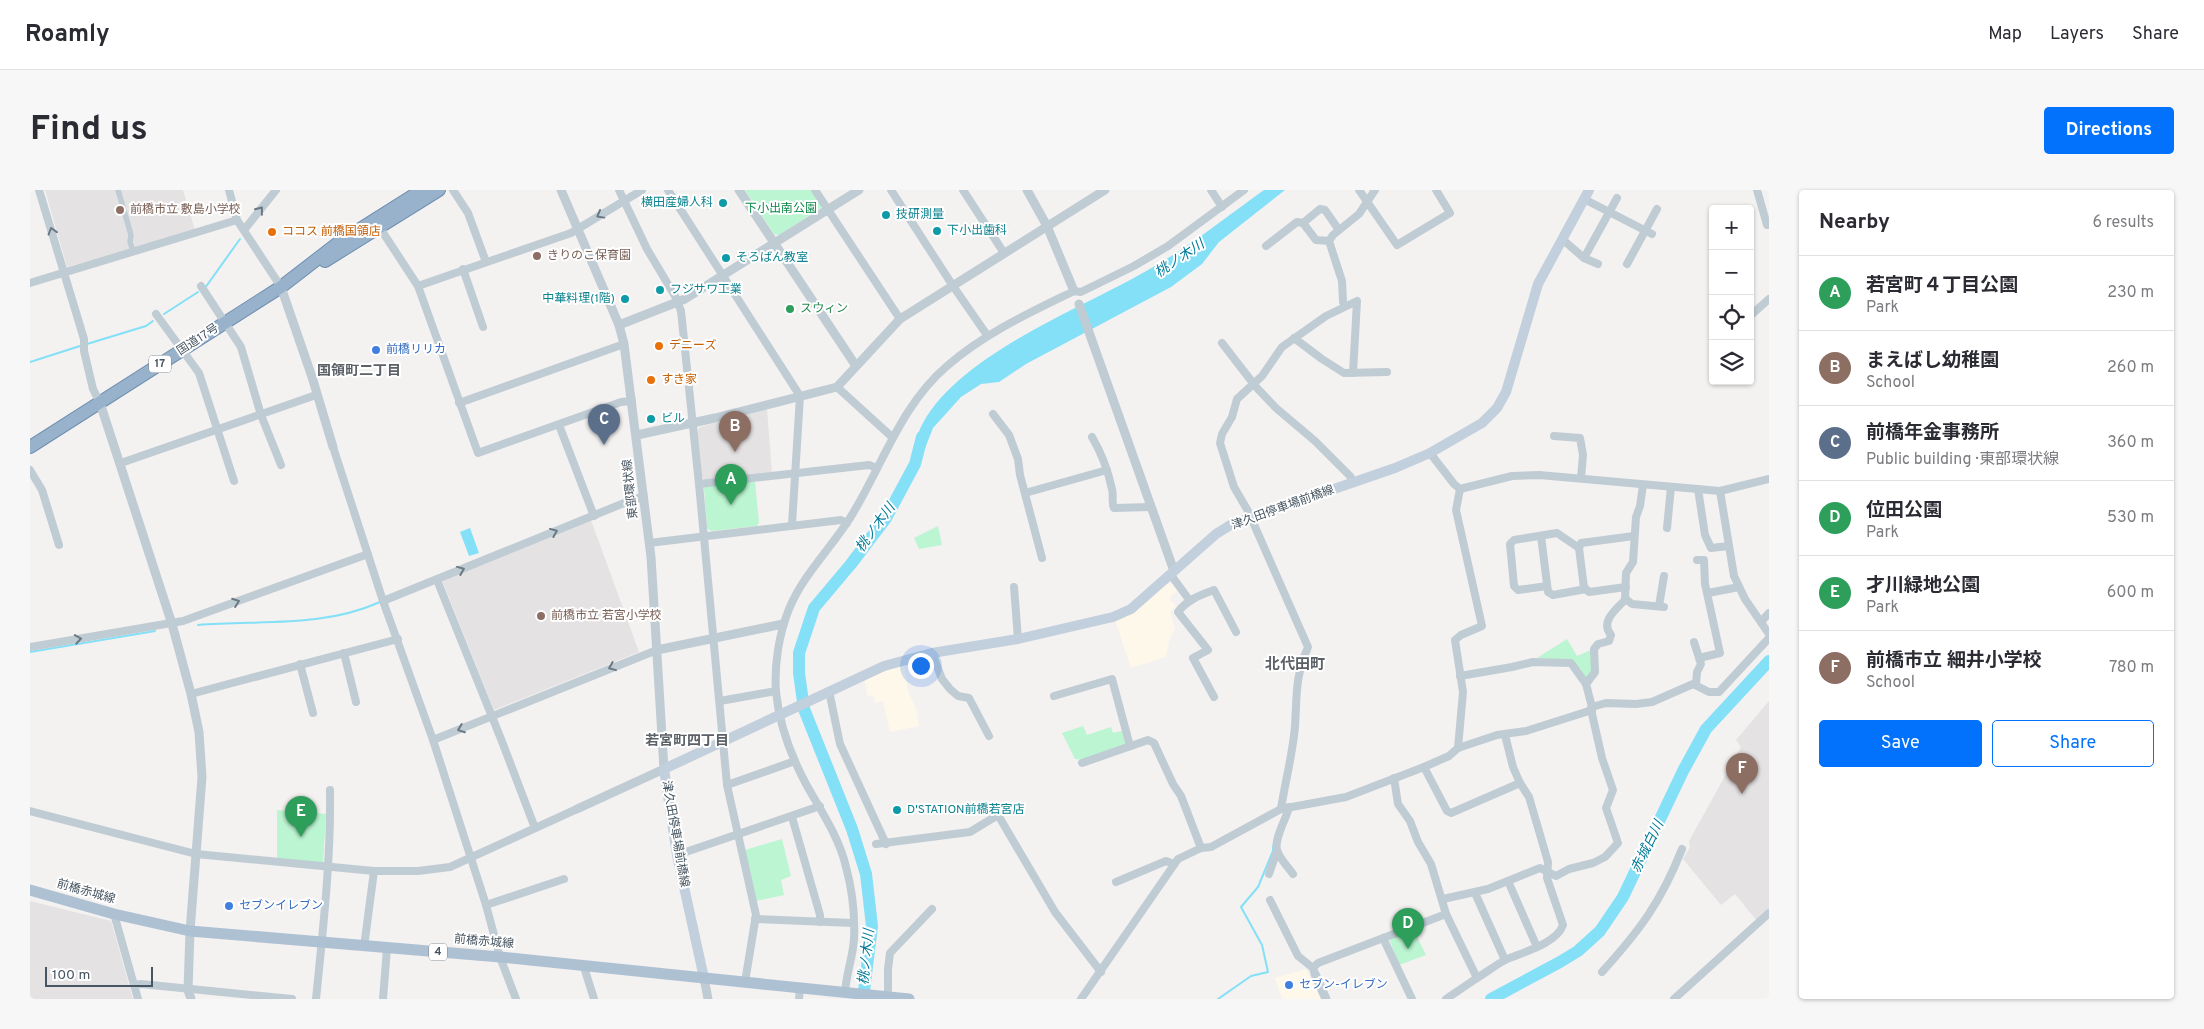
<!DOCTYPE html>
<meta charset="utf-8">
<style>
body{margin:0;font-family:Overpass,"Noto Sans JP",sans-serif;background:#f7f7f7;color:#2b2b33}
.controls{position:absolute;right:15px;top:15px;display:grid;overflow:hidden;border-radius:5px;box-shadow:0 1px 4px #0004}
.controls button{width:45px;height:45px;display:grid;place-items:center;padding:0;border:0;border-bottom:1px solid #e1e1e2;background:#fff;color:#2b2b33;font:25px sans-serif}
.scale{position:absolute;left:15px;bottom:12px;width:108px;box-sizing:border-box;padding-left:5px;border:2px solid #465561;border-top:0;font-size:14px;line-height:18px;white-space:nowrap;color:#465561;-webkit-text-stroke:4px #fff;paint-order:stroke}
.you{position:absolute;left:890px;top:475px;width:18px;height:18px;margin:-12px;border:4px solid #fff;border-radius:50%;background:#1a73e8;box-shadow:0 0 0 8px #1a73e833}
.badge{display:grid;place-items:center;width:32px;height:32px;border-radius:50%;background:#0272fc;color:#fff;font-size:16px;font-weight:700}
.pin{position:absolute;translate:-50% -41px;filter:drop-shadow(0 1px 2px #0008)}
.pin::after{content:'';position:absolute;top:26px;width:18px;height:15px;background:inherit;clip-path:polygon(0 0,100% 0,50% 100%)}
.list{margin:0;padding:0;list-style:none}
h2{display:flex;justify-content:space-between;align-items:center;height:65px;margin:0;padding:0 20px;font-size:21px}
h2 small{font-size:16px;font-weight:400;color:#7c7c81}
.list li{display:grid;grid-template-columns:32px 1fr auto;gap:15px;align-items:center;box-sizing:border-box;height:75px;padding:0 20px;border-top:1px solid #e1e1e2}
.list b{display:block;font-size:19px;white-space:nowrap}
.list p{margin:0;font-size:16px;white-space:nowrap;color:#7c7c81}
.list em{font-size:16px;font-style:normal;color:#7c7c81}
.actions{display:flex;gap:10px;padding:15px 20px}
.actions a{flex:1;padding:11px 0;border:1px solid #0272fc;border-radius:5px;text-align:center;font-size:18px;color:#0272fc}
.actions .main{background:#0272fc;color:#fff}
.icon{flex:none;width:28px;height:28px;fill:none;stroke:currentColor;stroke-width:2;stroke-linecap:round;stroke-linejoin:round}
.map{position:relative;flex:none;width:1739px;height:809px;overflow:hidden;border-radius:5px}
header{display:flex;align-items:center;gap:30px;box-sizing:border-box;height:70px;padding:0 25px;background:#fff;border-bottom:1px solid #e1e1e2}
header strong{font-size:24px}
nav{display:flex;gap:28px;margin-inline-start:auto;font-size:18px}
.intro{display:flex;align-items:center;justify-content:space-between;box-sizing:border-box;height:120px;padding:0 30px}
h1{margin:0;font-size:35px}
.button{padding:12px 22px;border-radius:5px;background:#0272fc;color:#fff;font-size:18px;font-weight:700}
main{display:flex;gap:30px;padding:0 30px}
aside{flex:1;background:#fff;border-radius:5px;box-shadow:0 1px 4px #0004}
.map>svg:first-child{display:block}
</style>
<header>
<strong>Roamly</strong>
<nav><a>Map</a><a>Layers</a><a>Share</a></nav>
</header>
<div class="intro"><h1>Find us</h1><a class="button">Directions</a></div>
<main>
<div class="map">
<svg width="1739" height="809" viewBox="0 0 1739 809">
<rect width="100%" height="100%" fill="#f4f1f1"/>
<g fill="#fef8ea">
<polygon points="1137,394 1142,395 1147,401 1139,408 1146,416 1140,422 1145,439 1139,451 1136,467 1101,478 1085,430"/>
<polygon points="874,474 878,501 887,521 889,536 860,542 853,511 845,513 843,505 838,506 834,489"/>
<polygon points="1276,779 1291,809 1252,809 1245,788"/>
</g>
<g fill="#e5e2e3">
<polygon points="15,0 153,0 165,40 37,77"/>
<polygon points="737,219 742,283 675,290 672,287 667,241 670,237"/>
<polygon points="561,330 609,462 464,520 412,390"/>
<polygon points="1739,511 1739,721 1727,731 1705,704 1691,715 1653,669 1660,657 1659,651 1711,557 1706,550"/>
<polygon points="0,711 81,731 103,809 0,809"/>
</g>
<g fill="#bbf5d1">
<polygon points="715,0 782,0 792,15 791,18 749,45 744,44"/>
<polygon points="721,290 725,292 729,332 727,336 681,341 677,338 674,298 676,295"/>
<polygon points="908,336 912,355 889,359 884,348"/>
<polygon points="1537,449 1547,466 1561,460 1562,483 1555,492 1542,471 1507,468"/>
<polygon points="1053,536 1057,545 1081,537 1083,543 1092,541 1096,555 1053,570 1045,569 1032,543"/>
<polygon points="247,620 296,624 293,674 247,669"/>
<polygon points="752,649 761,686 751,690 754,705 726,711 715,660"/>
<polygon points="1381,741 1385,743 1396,765 1369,775 1360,751 1361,748"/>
</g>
<g fill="#83e0f7">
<path d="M1234 0H1255L1189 52 1172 74 1141 97 996 174 969 192 951 194 931 207 903 238 888 276C888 264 885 250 890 239 924 166 1051 119 1118 80 1159 57 1196 27 1234 0Z"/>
<polygon points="440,338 449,363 439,366 430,342"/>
</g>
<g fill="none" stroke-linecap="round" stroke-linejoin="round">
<g stroke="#83e0f7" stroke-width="2">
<polyline points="175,98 210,49"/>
<polyline points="134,124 168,102"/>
<polyline points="57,154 116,136 123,131"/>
<polyline points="0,172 50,156"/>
<path d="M168 435C230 430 292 438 350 412"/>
<polyline points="0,462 125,441"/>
<polyline points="1188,809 1221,786 1238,782 1232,755 1211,717 1228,697 1243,661 1243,656"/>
</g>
<g stroke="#83e0f7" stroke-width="12">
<polyline points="833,809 842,736 836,684 822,639 774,519 769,483 769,463 784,418 821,374 856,328 885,274 892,247"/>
<polyline points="1461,809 1530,772 1548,761 1570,741 1593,707 1653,581 1676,539 1739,471"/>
</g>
<defs>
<g id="trunk">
<polyline points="295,71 409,0"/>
<polyline points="0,257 251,97 308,53 392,0"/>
</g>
</defs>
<use href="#trunk" stroke="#6e8fb1" stroke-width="14"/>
<polyline stroke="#c0ccd4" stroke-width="5.5" points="88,0 101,45 100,52 103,61"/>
<g stroke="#c0ccd4" stroke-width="8">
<polyline points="9,0 54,149 54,161 63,199 70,213"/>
<polyline points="199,0 207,30 251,97"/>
<polyline points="423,0 438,23 456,72"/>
<polyline points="589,0 617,59 645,106 651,121 669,294 697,595 726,725 715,792"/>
<polyline points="638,0 770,206 762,335"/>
<polyline points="785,0 870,129"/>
<polyline points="861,0 923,96 957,145"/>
<polyline points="933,0 974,63"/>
<polyline points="1181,0 1192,17"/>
<polyline points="1329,0 1367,55 1420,23 1406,0"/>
<polyline points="1727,0 1737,35 1739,35"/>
<polyline points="1554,9 1622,44"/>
<polyline points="1273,33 1286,50 1299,51"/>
<polyline points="350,38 388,96 448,263 591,212 602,211"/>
<polyline points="214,40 246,0"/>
<polyline points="1532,49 1554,68 1568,74"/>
<polyline points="1236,56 1267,32 1273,33 1290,19 1295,20 1309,40"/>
<polyline points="1554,68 1587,8"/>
<polyline points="1597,74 1627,19"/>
<polyline points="433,79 453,137"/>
<polyline points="0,93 207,30"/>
<polyline points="171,96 211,157 231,225 251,275"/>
<polyline points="388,96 541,43 612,0"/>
<polyline points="1315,116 1313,112 1312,91 1299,51 1303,45 1329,24 1345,0"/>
<polyline points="126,124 169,183 204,291"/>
<polyline points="1720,126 1739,109"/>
<polyline points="1264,148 1292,169 1314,183 1357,182"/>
<polyline points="1192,153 1226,197 1246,218 1285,251 1320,286 1324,293"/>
<polyline points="807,197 862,247"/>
<polyline points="429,213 594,154"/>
<polyline points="963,224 979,245 988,269 990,285 1012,368"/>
<polyline points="529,235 564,326"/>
<polyline points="1524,246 1550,248 1553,265 1551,288"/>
<path d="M1062 247C1071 262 1078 281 1082 299 1084 306 1081 312 1084 318L1121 317"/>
<polyline points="303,257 353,411 403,550 456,715 470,767 486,809"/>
<polyline points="1400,263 1424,294 1430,299"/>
<polyline points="91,273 286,205"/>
<polyline points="0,280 12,300 29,355"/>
<polyline points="669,294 839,275 847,278"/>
<polyline points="1430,299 1482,286 1509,285 1690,301 1739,289"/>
<polyline points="1668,299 1675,345 1681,358 1699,356"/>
<polyline points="1690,301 1704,386 1715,409 1739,444"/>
<polyline points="995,303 1077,280"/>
<polyline points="1637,338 1641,297"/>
<polyline points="1511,346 1518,402 1523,405 1556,399"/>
<polyline points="619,353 811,330 817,333"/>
<polyline points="1667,370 1674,370 1675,394 1690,463 1669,468"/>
<polyline points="1141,385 1160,411"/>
<polyline points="407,390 471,549 505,638"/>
<polyline points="1517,396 1488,400 1484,396 1480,354 1484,350 1527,343 1549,358"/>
<polyline points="984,397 988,449"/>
<polyline points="1596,397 1559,402 1554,398 1549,358 1551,353 1604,346"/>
<polyline points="1678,403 1709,397"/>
<polyline points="1596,409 1602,414 1634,417"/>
<polyline points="353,411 604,309 614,307"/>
<polyline points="1629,416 1634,386"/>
<polyline points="1731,432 1739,423"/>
<polyline points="1664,452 1671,474 1667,482 1666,495"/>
<polyline points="0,457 153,431 338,364"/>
<polyline points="314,463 326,512"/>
<polyline points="902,463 912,489 920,499 928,506 939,508 959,546"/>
<polyline points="270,474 283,523"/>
<path d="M1556 494 1565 482 1564 459 1568 454 1579 451 1581 445C1570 432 1585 420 1595 410L1596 383 1603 372 1606 327 1610 316 1613 295"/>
<polyline points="799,501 810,554 856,654"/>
<polyline points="161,504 368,449"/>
<polyline points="1024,506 1082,489 1100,556"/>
<path d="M1184 507 1163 468 1178 460 1148 422C1157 410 1170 405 1184 400L1206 442"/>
<polyline points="690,511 746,501"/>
<polyline points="403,550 627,460"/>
<polyline points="1428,558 1433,502 1425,450 1431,445 1452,436 1426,320 1430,299"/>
<polyline points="1052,573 1118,550 1124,553 1143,594 1151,606 1171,658"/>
<polyline points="1394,577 1417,621 1421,623 1490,593"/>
<polyline points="1364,588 1368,614 1380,631 1388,652 1401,674 1416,724 1447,788 1416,809"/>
<polyline points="697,595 765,571"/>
<path d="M1259 617C1256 630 1244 648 1247 660 1249 668 1258 677 1263 684"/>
<path d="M1251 619C1255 592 1263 563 1265 536 1267 504 1265 487 1278 457L1218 321 1204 297 1190 253 1192 244 1202 227 1207 209 1232 186 1252 157 1296 126 1327 111 1323 183"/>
<polyline points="0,621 166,664 344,681 388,681 420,677 547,619"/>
<polyline points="762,627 790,725 790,732"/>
<polyline points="846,654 940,642 968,625 1025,722 1071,782"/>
<polyline points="647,665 790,616"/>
<polyline points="1239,684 1247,661"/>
<polyline points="1478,691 1507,757"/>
<polyline points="1086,692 1136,671 1144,674"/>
<polyline points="1445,703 1475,770"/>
<polyline points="1413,709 1458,699 1510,678 1526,686 1539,679 1563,673 1575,667 1588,653 1576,618 1583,600 1572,568 1562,524 1562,517 1556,494 1541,473 1503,472 1482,477 1430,486"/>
<polyline points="1240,710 1268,766 1283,778"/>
<polyline points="456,715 534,689"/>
<polyline points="84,724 108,809"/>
<polyline points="725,729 823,733"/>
<polyline points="1353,748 1382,809"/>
<polyline points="334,757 344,681"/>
<polyline points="554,777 564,809"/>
<path d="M1572 782C1610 740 1631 712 1652 659"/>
<polyline points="1285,784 1283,778 1288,773 1416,724"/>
<path d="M1447 788C1457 782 1467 774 1477 769 1494 762 1527 753 1533 735L1517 688 1518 672 1499 607 1490 593 1483 577 1475 545"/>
<polyline points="104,795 111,794 262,809"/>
<path d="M815 803C816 784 823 767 824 749 825 726 822 699 816 677 809 647 791 621 776 594 761 566 749 533 746 502 744 475 749 444 759 419 773 385 801 358 820 328 852 277 870 216 917 176 955 143 999 123 1044 101L1051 102 1104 76 1138 56 1214 0"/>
<polyline points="858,807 858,779 860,763 902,719"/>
<path d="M286 809C293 739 301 670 300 600"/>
<polyline points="353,809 357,758"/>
<polyline points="769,809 770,798"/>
<polyline points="1051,809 1148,669 1171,658 1181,657 1251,619 1316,607 1394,577 1419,566 1428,558 1467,545 1496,541 1559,521 1562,517 1576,513 1606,514 1622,512 1663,494 1679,502 1689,502 1739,448"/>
<polyline points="1644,809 1739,723"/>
</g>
<g stroke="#c0ccd4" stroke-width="9">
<polyline points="531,0 589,135 594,154 621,367 634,579 547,619"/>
<polyline points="709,0 826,176"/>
<polyline points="997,0 1017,36 1044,101"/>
<polyline points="251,97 282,187 303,257"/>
<polyline points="1049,114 1144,381"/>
<polyline points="589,135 655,109 829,0"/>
<polyline points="70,213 142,434 161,504 169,542 172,587 160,741 158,800 161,809"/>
<polyline points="607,245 685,228 807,197 870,129 1075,0"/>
<polyline points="627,460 753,434"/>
<polyline points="1285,784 1296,809"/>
<polyline points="674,788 678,809"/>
</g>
<polyline stroke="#c2cfdc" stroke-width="10" points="674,788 647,665 634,579 854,476 902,463 988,449 1083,427 1101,419 1186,344 1202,334 1365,278 1400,263 1452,233 1467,218 1476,202 1508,94 1559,0"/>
<polyline stroke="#aec1d3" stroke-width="11" points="0,700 84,724 160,741 470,767 879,809"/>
<use href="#trunk" stroke="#98b2cc" stroke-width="12"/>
</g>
<defs><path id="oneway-chevron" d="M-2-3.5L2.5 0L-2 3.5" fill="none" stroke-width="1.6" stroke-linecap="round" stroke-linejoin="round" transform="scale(1.25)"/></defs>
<g stroke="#6b7984">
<use href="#oneway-chevron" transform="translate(230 20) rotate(-52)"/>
<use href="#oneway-chevron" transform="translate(570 25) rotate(151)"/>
<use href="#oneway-chevron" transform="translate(22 41) rotate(-107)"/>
<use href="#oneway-chevron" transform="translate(524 342) rotate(-22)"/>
<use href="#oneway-chevron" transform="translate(431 380) rotate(-22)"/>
<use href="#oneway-chevron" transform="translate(206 412) rotate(-20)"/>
<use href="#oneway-chevron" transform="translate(48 449) rotate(-9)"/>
<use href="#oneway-chevron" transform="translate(582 477) rotate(158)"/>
<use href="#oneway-chevron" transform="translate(431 539) rotate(159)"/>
</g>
<g fill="#0f9aa8" stroke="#fff" stroke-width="2">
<circle cx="693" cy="13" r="5"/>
<circle cx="856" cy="25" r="5"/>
<circle cx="907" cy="41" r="5"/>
<circle cx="696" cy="68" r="5"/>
<circle cx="630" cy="100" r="5"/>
<circle cx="595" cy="109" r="5"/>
<circle cx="621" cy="229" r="5"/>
<circle cx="867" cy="620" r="5"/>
</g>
<g fill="#8d6e63" stroke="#fff" stroke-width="2">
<circle cx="90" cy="20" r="5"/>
<circle cx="507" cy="66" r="5"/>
<circle cx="511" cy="426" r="5"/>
</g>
<g fill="#e8710a" stroke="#fff" stroke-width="2">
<circle cx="242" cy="42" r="5"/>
<circle cx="629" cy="156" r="5"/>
<circle cx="621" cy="190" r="5"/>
</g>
<circle fill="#2e9e5b" stroke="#fff" stroke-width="2" cx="760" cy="119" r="5"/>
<g fill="#3f7fe0" stroke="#fff" stroke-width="2">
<circle cx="346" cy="160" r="5"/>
<circle cx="199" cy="716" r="5"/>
<circle cx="1259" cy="795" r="5"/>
</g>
<g text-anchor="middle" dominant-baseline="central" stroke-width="4" stroke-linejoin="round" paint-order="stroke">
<g fill="#fff" stroke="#7e8890" stroke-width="1">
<rect x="119" y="165.5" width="22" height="17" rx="4"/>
<rect x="399" y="753.5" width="18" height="17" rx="4"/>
</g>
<g font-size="11" font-weight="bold" fill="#465561">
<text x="130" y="174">17</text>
<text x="408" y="762">4</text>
</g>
<g font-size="12" fill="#0d838f" stroke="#fff" text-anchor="start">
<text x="683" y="13" text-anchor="end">横田産婦人科</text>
<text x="866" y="25">技研測量</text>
<text x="917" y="41">下小出歯科</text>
<text x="706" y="68">そろばん教室</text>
<text x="640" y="100">フジサワ工業</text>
<text x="585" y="109" text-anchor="end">中華料理(1階)</text>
<text x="631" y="229">ビル</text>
<text x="877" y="620">D'STATION前橋若宮店</text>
</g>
<g font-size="12" fill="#0c8848" stroke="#fff">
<text x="751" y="19">下小出南公園</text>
</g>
<g font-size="12" fill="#785e54" stroke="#fff" text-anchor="start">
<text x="100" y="20">前橋市立 敷島小学校</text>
<text x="517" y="66">きりのこ保育園</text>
<text x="521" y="426">前橋市立 若宮小学校</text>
</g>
<g font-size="12" fill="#c56008" stroke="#fff" text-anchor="start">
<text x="252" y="42">ココス 前橋国領店</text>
<text x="639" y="156">デニーズ</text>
<text x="631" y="190">すき家</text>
</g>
<g font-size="12" fill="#27864d" stroke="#fff" text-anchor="start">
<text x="770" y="119">スウィン</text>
</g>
<g font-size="12" fill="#465561" stroke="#fff">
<text transform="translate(168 150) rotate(-33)">国道17号</text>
<text transform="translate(601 299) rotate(-96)">東部環状線</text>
<text transform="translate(1253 318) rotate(-20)">津久田停車場前橋線</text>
<text transform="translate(645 644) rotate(80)">津久田停車場前橋線</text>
<text transform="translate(56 702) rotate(16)">前橋赤城線</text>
<text transform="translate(454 752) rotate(5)">前橋赤城線</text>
</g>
<g font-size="12" fill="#366cbe" stroke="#fff" text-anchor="start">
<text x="356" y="160">前橋リリカ</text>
<text x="209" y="716">セブンイレブン</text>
<text x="1269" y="795">セブン-イレブン</text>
</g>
<g font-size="14" font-style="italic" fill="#037b98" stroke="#fff">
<text transform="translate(1150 69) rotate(-34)">桃ノ木川</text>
<text transform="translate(846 338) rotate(-54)">桃ノ木川</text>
<text transform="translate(1618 657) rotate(-64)">赤城白川</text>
<text transform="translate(837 767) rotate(-84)">桃ノ木川</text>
</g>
<g font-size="14" font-weight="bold" fill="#5c6167" stroke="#fff">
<text x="329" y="181">国領町二丁目</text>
<text x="657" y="551">若宮町四丁目</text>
</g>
<g font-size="15" font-weight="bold" fill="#5c6167" stroke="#fff">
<text x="1265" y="475">北代田町</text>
</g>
</g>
</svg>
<div class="controls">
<button>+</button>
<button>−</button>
<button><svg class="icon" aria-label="locate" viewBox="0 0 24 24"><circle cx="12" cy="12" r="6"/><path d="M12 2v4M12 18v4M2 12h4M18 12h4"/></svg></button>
<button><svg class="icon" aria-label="layers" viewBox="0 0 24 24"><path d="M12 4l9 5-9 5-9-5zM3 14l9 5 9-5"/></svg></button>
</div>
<div class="scale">100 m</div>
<div class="you"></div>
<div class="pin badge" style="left:701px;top:315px;background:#2e9e5b">A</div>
<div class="pin badge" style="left:705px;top:262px;background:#8d6e63">B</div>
<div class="pin badge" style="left:574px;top:255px;background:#5c6f8a">C</div>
<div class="pin badge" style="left:1378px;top:759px;background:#2e9e5b">D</div>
<div class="pin badge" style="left:271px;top:647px;background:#2e9e5b">E</div>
<div class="pin badge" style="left:1712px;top:604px;background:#8d6e63">F</div>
</div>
<aside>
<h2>Nearby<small>6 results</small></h2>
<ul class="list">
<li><span class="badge" style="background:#2e9e5b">A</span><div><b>若宮町４丁目公園</b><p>Park</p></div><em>230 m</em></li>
<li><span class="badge" style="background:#8d6e63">B</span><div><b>まえばし幼稚園</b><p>School</p></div><em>260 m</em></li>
<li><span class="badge" style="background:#5c6f8a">C</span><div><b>前橋年金事務所</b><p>Public building · 東部環状線</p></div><em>360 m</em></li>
<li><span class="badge" style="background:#2e9e5b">D</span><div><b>位田公園</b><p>Park</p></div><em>530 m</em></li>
<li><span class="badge" style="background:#2e9e5b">E</span><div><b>才川緑地公園</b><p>Park</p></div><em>600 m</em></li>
<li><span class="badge" style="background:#8d6e63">F</span><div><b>前橋市立 細井小学校</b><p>School</p></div><em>780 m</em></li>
</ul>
<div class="actions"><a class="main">Save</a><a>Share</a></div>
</aside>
</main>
